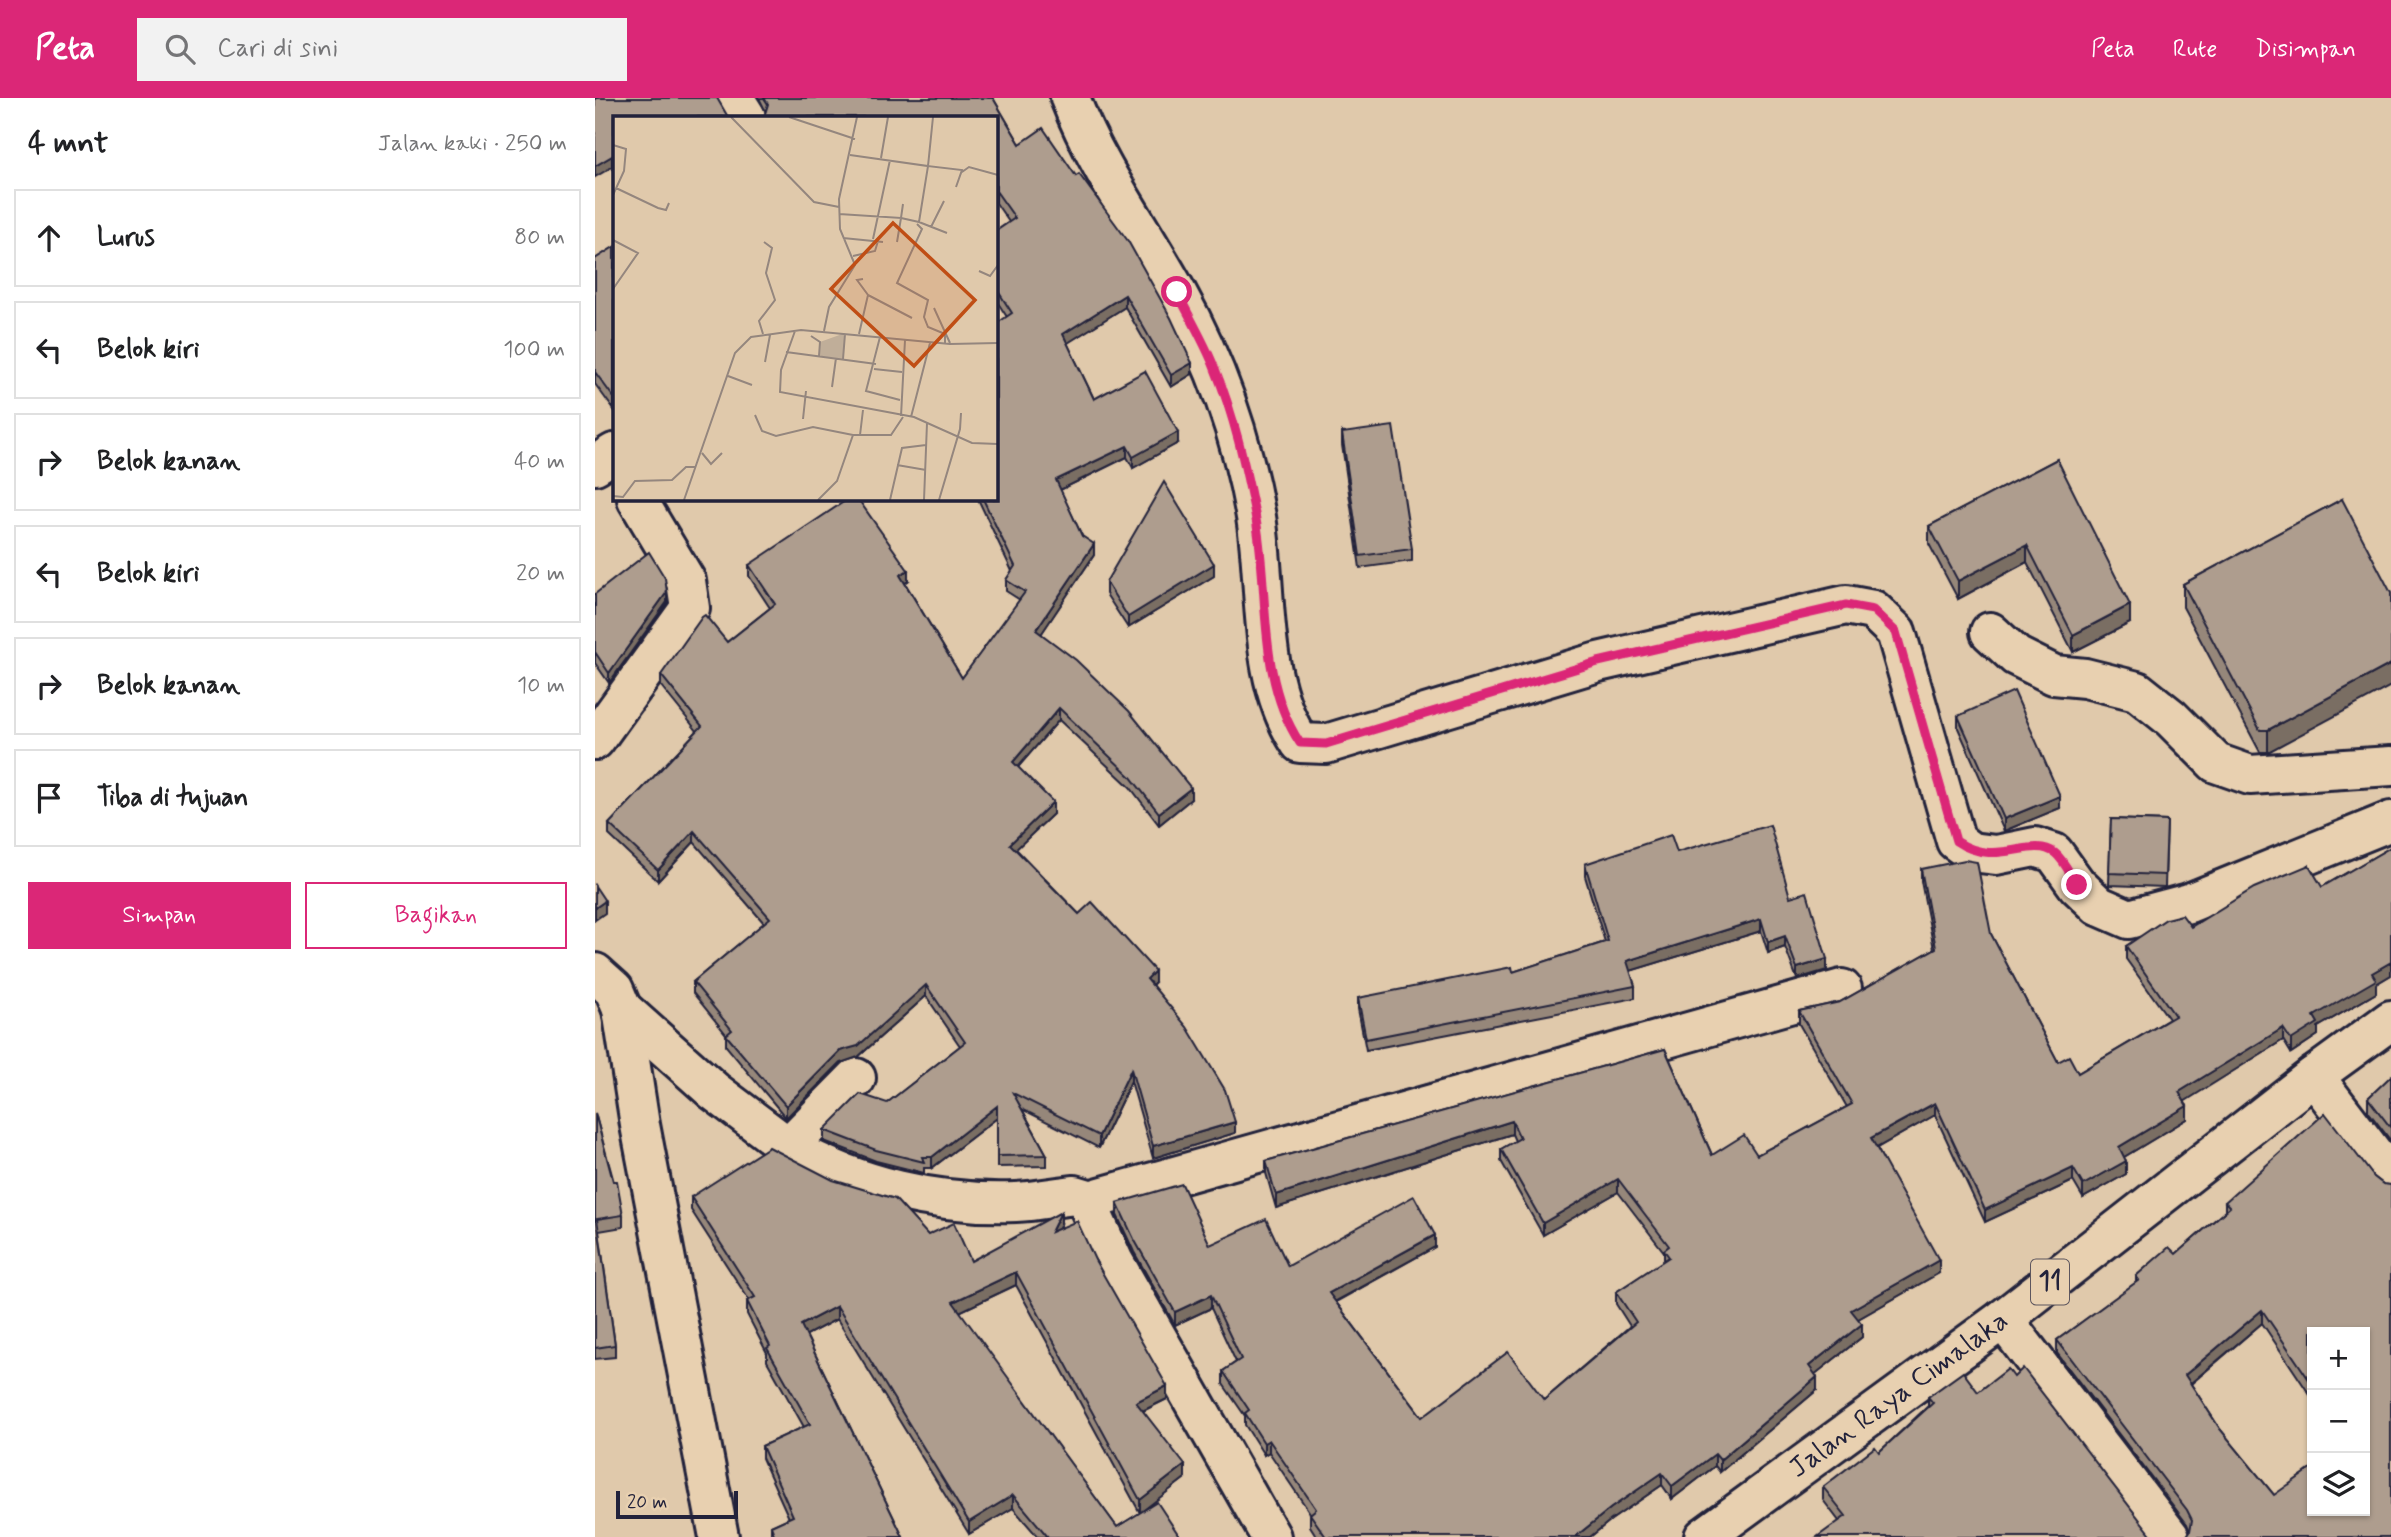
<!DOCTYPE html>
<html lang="id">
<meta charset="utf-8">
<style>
body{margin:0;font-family:Mynerve,sans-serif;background:#f2f2f2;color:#202124}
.controls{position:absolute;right:21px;bottom:21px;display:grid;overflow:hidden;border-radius:0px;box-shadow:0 2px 5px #0004}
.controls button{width:63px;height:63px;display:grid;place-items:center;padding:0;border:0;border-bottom:2px solid #e0e0e0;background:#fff;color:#202124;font:35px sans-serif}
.scale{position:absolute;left:21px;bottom:18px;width:122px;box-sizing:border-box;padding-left:7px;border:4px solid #22223b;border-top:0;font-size:19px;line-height:24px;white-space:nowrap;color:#22223b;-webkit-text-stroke:5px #e8d0b0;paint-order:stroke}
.stop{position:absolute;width:21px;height:21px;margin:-16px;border:5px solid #db2777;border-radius:50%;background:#fff}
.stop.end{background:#db2777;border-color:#fff;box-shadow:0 2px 7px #0008}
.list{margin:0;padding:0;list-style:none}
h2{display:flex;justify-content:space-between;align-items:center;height:91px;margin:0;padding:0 28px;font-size:30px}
h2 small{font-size:23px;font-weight:400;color:#757577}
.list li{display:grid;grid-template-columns:46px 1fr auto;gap:21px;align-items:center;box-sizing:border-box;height:98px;margin:0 14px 14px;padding:0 14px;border:2px solid #e0e0e0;border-radius:0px}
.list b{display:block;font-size:26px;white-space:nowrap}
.list em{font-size:23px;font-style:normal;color:#757577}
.actions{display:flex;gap:14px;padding:21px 28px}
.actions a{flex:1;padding:16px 0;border:2px solid #db2777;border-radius:0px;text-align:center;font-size:24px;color:#db2777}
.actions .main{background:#db2777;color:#fff}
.icon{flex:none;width:38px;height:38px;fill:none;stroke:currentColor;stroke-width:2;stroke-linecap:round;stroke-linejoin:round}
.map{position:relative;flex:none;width:1796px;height:1439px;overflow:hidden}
header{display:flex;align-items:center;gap:42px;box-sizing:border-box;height:98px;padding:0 35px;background:#db2777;color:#fff}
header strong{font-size:33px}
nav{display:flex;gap:38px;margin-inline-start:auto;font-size:24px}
.search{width:490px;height:63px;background:#f2f2f2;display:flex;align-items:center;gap:18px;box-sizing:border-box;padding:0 24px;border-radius:0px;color:#757577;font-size:26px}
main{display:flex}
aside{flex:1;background:#fff}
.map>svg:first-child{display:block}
</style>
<header>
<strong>Peta</strong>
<div class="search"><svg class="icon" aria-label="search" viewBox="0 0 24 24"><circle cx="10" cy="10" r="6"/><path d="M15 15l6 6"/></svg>Cari di sini</div>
<nav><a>Peta</a><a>Rute</a><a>Disimpan</a></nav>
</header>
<main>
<aside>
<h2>4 mnt<small>Jalan kaki · 250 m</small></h2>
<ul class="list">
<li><svg class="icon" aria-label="ahead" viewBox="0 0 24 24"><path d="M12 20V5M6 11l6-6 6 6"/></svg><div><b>Lurus</b></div><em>80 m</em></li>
<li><svg class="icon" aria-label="left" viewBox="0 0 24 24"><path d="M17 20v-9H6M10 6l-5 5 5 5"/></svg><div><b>Belok kiri</b></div><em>100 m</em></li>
<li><svg class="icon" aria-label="right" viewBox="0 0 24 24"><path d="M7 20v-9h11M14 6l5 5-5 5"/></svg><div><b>Belok kanan</b></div><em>40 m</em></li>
<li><svg class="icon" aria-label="left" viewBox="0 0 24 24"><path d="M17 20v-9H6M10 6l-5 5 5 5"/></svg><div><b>Belok kiri</b></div><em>20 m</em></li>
<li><svg class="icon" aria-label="right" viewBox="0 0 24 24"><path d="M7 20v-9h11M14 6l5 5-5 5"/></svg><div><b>Belok kanan</b></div><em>10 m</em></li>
<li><svg class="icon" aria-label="arrive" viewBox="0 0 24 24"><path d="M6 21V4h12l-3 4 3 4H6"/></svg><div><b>Tiba di tujuan</b></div></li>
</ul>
<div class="actions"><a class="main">Simpan</a><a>Bagikan</a></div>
</aside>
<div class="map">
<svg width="1796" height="1439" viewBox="0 0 1796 1439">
<rect width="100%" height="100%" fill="#e0c9ab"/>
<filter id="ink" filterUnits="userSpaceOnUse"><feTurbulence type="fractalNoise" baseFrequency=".0143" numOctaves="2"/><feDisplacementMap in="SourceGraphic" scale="14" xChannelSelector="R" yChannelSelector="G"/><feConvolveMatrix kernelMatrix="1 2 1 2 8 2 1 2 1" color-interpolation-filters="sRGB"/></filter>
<g filter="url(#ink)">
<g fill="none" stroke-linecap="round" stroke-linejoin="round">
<defs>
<g id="minor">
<polyline points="139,0 151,19"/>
<path d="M475 0C502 70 546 130 582 195 621 265 647 339 661 419 673 493 662 580 705 645L731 646 1003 564 1251 507 1278 512 1301 534 1361 743 1376 754 1401 757 1440 749 1459 755 1482 787 1504 808 1534 821 1594 805 1796 723"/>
<polyline points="0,367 19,355"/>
<polyline points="1395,534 1421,558 1459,577 1490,580 1542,593 1576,620 1621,665 1655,677 1796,668"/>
<polyline points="0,642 95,510 91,483 42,401"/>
<polyline points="0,875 19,892 27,911 45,1027 124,1439"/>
<polyline points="27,911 119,993 193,1049"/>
<polyline points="1719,978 1796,1079"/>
<path d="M261 980 193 1049C262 1088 342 1107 421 1104 441 1103 461 1099 480 1097L490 1100 519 1164 676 1439"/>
<polyline points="491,1103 1247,891"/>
<polyline points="1408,1221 1575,1439"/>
</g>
<polyline id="highway" points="1109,1439 1408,1221 1719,978 1796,922"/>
</defs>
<use href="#minor" stroke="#22223b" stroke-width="44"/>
<use href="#highway" stroke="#22223b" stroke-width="44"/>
<use href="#minor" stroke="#e8d0b0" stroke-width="38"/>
<use href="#highway" stroke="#e8d0b0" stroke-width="38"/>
</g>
<g fill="#96877a" stroke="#22223b" stroke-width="2" fill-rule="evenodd">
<polygon points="0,0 19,19 19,73 17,69"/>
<polygon points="164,0 398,0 425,46 597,276 576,289 530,209 472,245 499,301 583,345 538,370 532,359 465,392 487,438 499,457 446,536 596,701 564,727 535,689 464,622 423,669 458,716 421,751 484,816 560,884 557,887 640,1035 558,1060 536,983 504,1050 427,1011 452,1057 452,1068 402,1069 402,1020 337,1070 329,1070 329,1075 281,1063 229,1043 229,1032 292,1005 365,948 331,898 263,959 245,965 191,1020 131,948 131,936 98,895 98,884 169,825 99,744 63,783 14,737 14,726 102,633 66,588 66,577 132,544 175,510 154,478 154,467 313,483 310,485 367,580 425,502 411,493 411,482 417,473 383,401 401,401 412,219 401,202 401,133 414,124 401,105 401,19 171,14"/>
<polygon points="19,149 19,312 0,286 0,161"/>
<polygon points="747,335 817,451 817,463 765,470 747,347"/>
<polygon points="1462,361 1535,525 1478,554 1432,464 1363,501 1334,446 1334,428"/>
<polygon points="1747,401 1673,654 1665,654 1588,509 1588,486"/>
<polygon points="619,478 533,530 511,496 511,484"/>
<polygon points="0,496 72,504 14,585 0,565"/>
<polygon points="1363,618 1465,710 1409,733 1363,630"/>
<polygon points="1516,721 1572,723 1570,789 1514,787"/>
<polygon points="1796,749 1796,877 1781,886 1781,895 1723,929 1723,937 1696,955 1688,942 1589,1003 1592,1021 1529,1059 1531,1076 1488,1100 1478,1083 1390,1124 1340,1017 1282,1050 1344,1175 1263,1221 1267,1239 1220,1276 1222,1292 1125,1374 1120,1368 1077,1401 1067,1387 1016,1422 995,1439 722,1439 715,1428 715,1415 674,1354 669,1357 650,1327 650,1318 628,1286 628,1273 641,1264 616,1210 580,1227 539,1154 522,1117 522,1105 615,1147 693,1168 840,1149 741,1204 827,1319 949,1302 1035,1228 1021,1206 1021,1194 1069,1163 1069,1154 1023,1094 948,1137 906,1063 906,1051 920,1043 917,1036 681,1110 671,1075 671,1063 1070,951 1117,1057 1162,1057 1252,1009 1204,926 1204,913 1245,904 1339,851 1326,783 1326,771 1396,836 1463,964 1483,975 1574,921 1531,861 1531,848 1727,789"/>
<polygon points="1082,754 1195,799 1232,872 1202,881 1190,849 1173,855 1166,833 1035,873 1040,888 1040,900 771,952 763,911 763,900 918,874 1010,844 990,778 990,766"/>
<polygon points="1796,978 1796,1043 1773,1013 1773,1000"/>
<polygon points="0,1015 28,1117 28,1129 4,1133 20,1247 20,1259 0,1261"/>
<path d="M1779 1079 1788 1086 1796 1439 1595 1433 1592 1426 1462 1255V1242L1541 1185V1178L1581 1156 1630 1113V1104ZM1667 1225 1717 1300V1234H1770V1413L1679 1397 1625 1331 1596 1286Z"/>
<path d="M96 1099 333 1137 376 1163 466 1126 464 1131 500 1162 572 1301 548 1313 590 1380 545 1414 585 1439H443L418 1410 374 1436 242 1221 211 1237 308 1439H176V1428L194 1420 167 1360V1348L209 1329 172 1263V1255L152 1216V1203L154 1202 96 1112ZM421 1187 545 1415 522 1429 364 1214Z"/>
<polygon points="1383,1294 1558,1439 1244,1423 1228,1402 1228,1389 1284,1354 1333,1308 1333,1299"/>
</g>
<g fill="#7a6e63" stroke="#22223b" stroke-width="2">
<polygon points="17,58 17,69 0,79 0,68"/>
<polygon points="530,197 530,209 468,248 468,236"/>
<polygon points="597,265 597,276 576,289 576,277"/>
<polygon points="583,334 583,345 538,370 538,359"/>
<polygon points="532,348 532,359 461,394 461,382"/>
<polygon points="499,446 499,457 441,544 441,532"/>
<polygon points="1432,447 1432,464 1363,501 1363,483"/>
<polygon points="619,466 619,478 533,530 533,519"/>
<polygon points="313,472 313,483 305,488 305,477"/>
<polygon points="72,494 72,504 14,585 14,575"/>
<polygon points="1535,507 1535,525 1478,554 1478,537"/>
<polygon points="1796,566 1796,588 1673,654 1673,632"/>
<polygon points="464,610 464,622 418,675 418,664"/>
<polygon points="596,690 596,701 564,727 564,715"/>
<polygon points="1465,698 1465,710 1409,733 1409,721"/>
<polygon points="458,704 458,716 415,757 415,746"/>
<polygon points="99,733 99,744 63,783 63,772"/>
<polygon points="10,803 10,815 0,822 0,810"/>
<polygon points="1166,821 1166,833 1032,874 1032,863"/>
<polygon points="1190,838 1190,849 1173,855 1173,844"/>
<polygon points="1232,861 1232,872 1202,881 1202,870"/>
<polygon points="1796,864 1796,877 1781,886 1781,895 1723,929 1723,937 1696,955 1696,942 1719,918 1777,875"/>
<polygon points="560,873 560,884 552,892 552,881"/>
<polygon points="331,887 331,898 263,959 245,965 191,1020 191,1008 245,953"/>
<polygon points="1688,930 1688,942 1584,1007 1584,994"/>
<polygon points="536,971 536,983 504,1050 504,1038"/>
<polygon points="1340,1005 1340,1017 1276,1053 1276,1040"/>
<polygon points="402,1008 402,1020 337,1070 337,1059"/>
<polygon points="1592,1008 1592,1021 1524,1062 1524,1049"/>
<polygon points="917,1023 917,1036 681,1110 681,1097"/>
<polygon points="640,1024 640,1035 558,1060 558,1048"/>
<polygon points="1531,1063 1531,1076 1488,1100 1488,1087"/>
<polygon points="1478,1070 1478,1083 1390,1124 1390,1112"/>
<polygon points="1023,1081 1023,1094 948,1137 948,1125"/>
<polygon points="466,1114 466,1126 456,1147 456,1134"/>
<polygon points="840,1137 840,1149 734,1207 734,1195"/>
<polygon points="1344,1162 1344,1175 1256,1225 1256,1212"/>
<polygon points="421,1174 421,1187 358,1217 358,1204"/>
<polygon points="616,1197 616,1210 580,1227 580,1214"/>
<polygon points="242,1208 242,1221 206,1240 206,1227"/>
<polygon points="1667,1212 1667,1225 1590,1290 1590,1277"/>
<polygon points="1267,1226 1267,1239 1214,1281 1214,1268"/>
<polygon points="1222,1279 1222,1292 1125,1374 1125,1362"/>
<polygon points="572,1288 572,1301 541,1316 541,1304"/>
<polygon points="674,1342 674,1354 669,1357 669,1345"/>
<polygon points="1120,1356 1120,1368 1077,1401 1077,1388"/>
<polygon points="590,1367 590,1380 545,1415 545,1402"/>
<polygon points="1067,1375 1067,1387 1016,1422 995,1439 980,1439 1016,1410"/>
<polygon points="418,1397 418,1410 374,1436 374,1424"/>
</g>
<g fill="#ae9d8e" stroke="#22223b" stroke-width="2" fill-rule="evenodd">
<polygon points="0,0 122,0 133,19 19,19 19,61 17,58 0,68"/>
<polygon points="169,0 398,0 425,46 448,30 481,78 484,76 533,143 576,220 597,265 576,277 530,197 468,236 499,301 550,273 583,334 538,359 532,348 461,382 487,438 499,446 441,532 481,562 534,613 596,690 564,715 535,678 464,610 418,664 458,704 415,746 484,816 497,804 560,873 552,881 592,929 630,992 640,1024 558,1048 536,971 504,1038 418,995 452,1057 402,1058 402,1008 337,1059 327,1059 329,1064 281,1052 229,1032 265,996 292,1005 370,944 331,887 263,948 245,953 191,1008 131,937 137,932 98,884 175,820 99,733 63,772 14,726 107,628 66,577 107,519 110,517 132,544 180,506 154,467 253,401 263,401 313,472 305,477 367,580 430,494 411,482 420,468 388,401 401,401 401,226 417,215 401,190 401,133 420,120 401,93 401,19 169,19 173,6"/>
<polygon points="19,149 19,300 0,274 0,161"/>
<polygon points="798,328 817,451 765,458 747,335"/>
<polygon points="1462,361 1535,507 1478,537 1432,447 1363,483 1334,428"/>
<polygon points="569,384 619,466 533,519 511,484"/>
<polygon points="1747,401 1796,495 1796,566 1673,632 1665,632 1588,486"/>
<polygon points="54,454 70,480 72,494 14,575 0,554 0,496"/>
<polygon points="1419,593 1465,698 1409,721 1363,618"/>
<polygon points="1516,721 1572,723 1570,777 1514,775"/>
<polygon points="1175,727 1195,799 1212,794 1232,861 1202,870 1190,838 1173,844 1166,821 1032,863 1040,888 771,941 763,900 917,869 918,874 1013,843 990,766 1076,737 1082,754"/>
<polygon points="1796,749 1796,864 1777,875 1781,882 1719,918 1723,925 1696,942 1688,930 1584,994 1592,1008 1524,1049 1531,1063 1488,1087 1478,1070 1390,1112 1340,1005 1276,1040 1344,1162 1256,1212 1267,1226 1214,1268 1222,1279 1125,1362 1120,1356 1077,1388 1067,1375 1016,1410 980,1439 731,1439 715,1416 721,1411 674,1342 669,1345 650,1315 654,1312 628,1273 646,1261 616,1197 580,1214 539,1141 522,1105 587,1086 615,1147 671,1121 693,1168 819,1098 840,1137 734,1195 827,1319 913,1254 949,1302 1041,1224 1021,1194 1074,1159 1069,1152 1074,1148 1023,1081 948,1125 906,1051 925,1040 917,1023 681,1097 671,1063 1070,951 1117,1057 1149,1037 1162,1057 1257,1006 1204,913 1245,904 1341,850 1326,771 1370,762 1382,764 1396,836 1463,964 1474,958 1483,975 1580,918 1531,848 1571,821 1587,817 1596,829 1659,790 1714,767 1727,789"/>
<polygon points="0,788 10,803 0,810"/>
<polygon points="1796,978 1796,1030 1773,1000"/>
<polygon points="0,1015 18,1083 22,1083 28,1117 2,1121 20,1247 0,1250"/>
<path d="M1730 1015 1779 1079 1788 1086 1796 1087V1439H1591L1595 1433 1597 1422 1592 1412 1462 1242 1544 1182 1541 1178 1574 1149 1581 1156 1635 1109 1630 1104ZM1667 1212 1717 1286V1234H1770V1413H1717V1370L1679 1397 1625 1331 1590 1277Z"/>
<polygon points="174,1049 238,1082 300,1101 333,1137 359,1125 376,1163 466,1114 456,1134 482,1123 500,1162 572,1288 541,1304 590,1367 545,1402 421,1174 358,1204 522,1429 562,1404 585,1439 453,1439 418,1397 374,1424 242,1208 206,1227 308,1439 180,1439 176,1428 198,1418 167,1348 215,1326 172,1250 175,1248 152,1203 160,1199 96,1099"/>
<polygon points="1428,1270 1558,1439 1222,1439 1251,1418 1228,1389 1280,1349 1284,1354 1338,1305 1333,1299 1368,1274 1383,1294 1413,1271 1419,1279"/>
</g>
</g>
<g fill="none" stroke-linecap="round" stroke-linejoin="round" filter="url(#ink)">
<path stroke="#db2777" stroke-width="9" d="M582 194C595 220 610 245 620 271 639 317 650 367 660 416 675 491 661 579 705 645L731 646 1003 564 1251 507 1278 512 1301 534 1361 743C1402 771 1436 737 1460 755 1469 762 1476 778 1482 787"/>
</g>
<g text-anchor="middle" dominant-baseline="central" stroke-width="7" stroke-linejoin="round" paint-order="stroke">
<rect fill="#e8d0b0" stroke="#5d565e" stroke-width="2" x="1436" y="1161.5" width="38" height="45" rx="5"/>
<g font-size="26" font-weight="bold" fill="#22223b">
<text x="1455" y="1184">11</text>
</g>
<g font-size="28" fill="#22223b" stroke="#e8d0b0">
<text transform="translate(1304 1297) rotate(-36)">Jalan Raya Cimalaka</text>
</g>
</g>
<g transform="translate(18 18)">
<rect width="385" height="385" fill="#e0c9ab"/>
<path d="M232 217 230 243 206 240 207 226Z" fill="#c0ae99"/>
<path fill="none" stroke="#94867e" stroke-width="2" d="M118 1 201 86 226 91M176 1 242 23M0 29 13 33 11 55 0 79M237 39 315 50 320 1M268 42 275 1M349 56 356 51 385 59M3 72 45 92 53 94 56 87M226 98 288 102 290 88M306 106 334 117M304 108 309 113 284 167 315 184 311 201 315 211 332 218V227M318 111 331 85M230 122 270 126M260 123 277 44M0 124 25 137 0 173M284 126 288 102 306 106 315 50 349 54 343 71M240 140 262 135 265 125M366 155 377 160 385 149M255 179 299 202M321 192 337 227M182 215 168 254 167 276 301 301 359 327 385 328M211 215 216 191 242 149 227 113 226 83 244 1M150 218 146 205 162 184 153 157 159 132 151 126M246 218 255 179 244 164 250 163M198 220 207 226 206 240M267 221 253 275 287 284M173 236 263 248M230 243 232 218M152 246 157 219M261 253 289 256M115 260 139 269M219 271 223 242M142 299 149 315 163 320 200 311 240 319M288 300 292 224M298 301 317 227M190 303 193 275M247 319 250 294M89 337 98 348 109 337M284 349 313 354M0 380 10 381 22 365 59 364 73 351H82M71 384 122 237 138 221 188 214 337 228 385 227M205 384 224 365 240 319H278L290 301M277 384 289 332 313 329M311 384 314 307M326 384 347 313 348 297"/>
<path fill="#c04e15" fill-opacity="0.15" stroke="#c04e15" stroke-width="3.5" d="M280 107 362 184 301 250 218 173Z"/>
<rect width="385" height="385" fill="none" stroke="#22223b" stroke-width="3.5"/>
</g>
</svg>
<div class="controls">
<button>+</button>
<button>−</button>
<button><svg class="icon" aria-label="layers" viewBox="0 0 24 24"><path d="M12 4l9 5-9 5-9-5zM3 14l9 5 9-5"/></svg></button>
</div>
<div class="scale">20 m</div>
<div class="stop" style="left:582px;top:194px"></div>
<div class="stop end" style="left:1482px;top:787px"></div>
</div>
</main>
